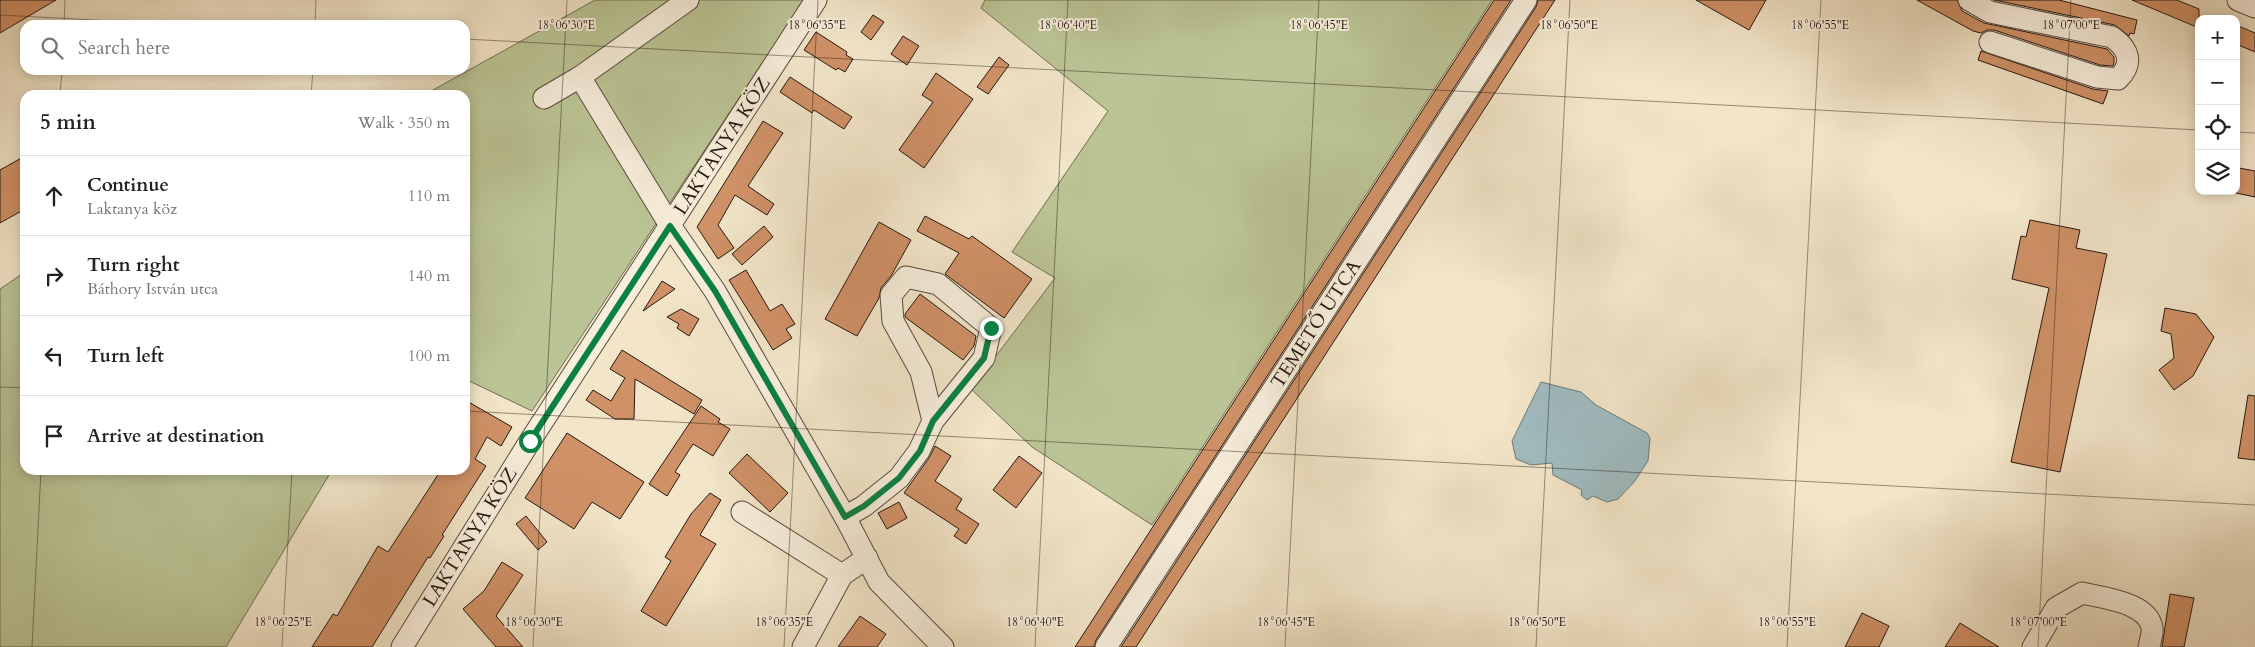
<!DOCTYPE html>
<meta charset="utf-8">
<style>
body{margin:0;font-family:Cardo,serif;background:#f6f6f6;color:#222}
.controls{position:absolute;right:15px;top:15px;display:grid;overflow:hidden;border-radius:10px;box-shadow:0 2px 12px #0003}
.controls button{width:45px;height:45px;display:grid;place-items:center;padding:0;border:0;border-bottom:1px solid #e0e0e0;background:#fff;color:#222;font:25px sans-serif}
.stop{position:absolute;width:15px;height:15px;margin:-11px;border:4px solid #0b8043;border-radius:50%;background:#fff}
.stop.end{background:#0b8043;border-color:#fff;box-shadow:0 1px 5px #0008}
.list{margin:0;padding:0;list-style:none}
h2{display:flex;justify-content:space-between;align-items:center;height:65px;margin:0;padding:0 20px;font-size:21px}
h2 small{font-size:16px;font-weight:400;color:#767676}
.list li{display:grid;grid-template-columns:32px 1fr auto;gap:15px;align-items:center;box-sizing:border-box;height:80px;padding:0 20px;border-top:1px solid #e0e0e0}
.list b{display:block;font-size:19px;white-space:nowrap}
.list p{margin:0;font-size:16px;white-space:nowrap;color:#767676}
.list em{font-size:16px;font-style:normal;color:#767676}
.icon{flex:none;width:28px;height:28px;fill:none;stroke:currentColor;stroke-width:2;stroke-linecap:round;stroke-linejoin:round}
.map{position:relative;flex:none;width:2255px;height:647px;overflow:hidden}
.search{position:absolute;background:#fff;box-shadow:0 2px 12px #0003;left:20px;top:20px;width:450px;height:55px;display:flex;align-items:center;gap:12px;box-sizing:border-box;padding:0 18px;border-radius:15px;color:#767676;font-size:19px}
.panel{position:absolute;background:#fff;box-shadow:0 2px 12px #0003;left:20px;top:90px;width:450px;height:385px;border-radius:15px}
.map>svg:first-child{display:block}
</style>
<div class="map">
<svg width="2255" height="647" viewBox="0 0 2255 647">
<rect width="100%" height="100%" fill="#f2e5c8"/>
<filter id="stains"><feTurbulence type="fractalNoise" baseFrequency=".004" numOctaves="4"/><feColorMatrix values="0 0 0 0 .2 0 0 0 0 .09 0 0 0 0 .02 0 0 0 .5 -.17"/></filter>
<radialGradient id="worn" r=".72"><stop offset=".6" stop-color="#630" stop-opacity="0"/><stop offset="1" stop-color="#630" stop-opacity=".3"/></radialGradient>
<g fill="#bbc495" stroke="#706e53">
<polygon points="595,0 804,0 532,411 465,379 465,95 424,95"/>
<polygon points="985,0 1492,0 1152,525 1032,447 971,389 1055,278 1012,252 1108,111 981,8"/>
<polygon points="25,272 25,470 332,470 226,647 0,647 0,289"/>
</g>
<polygon fill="#a0bcc1" stroke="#6f7a7b" points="1541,382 1581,392 1596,405 1647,433 1650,438 1648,461 1634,482 1618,499 1607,502 1593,496 1587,500 1581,495 1582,490 1553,475 1552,463 1531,465 1516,459 1512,441"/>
<g fill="#d09167" stroke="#251811">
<polygon points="0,0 56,0 0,33"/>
<polygon points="1494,0 1511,0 1096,640 1094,647 1075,647"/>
<polygon points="1538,0 1555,0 1136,647 1121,647 1536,7"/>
<polygon points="1696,0 1766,0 1749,30"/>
<polygon points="1917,0 1957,0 1962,11 1984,23 2107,49 2114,57 2114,63 2113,66 2100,65 1994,30 1987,30 1981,33 1973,31"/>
<polygon points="1994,0 2059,0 2137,20 2134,34 2130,33 2129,36 2115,25"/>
<polygon points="2132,0 2177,0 2199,9 2199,28"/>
<polygon points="873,15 884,22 871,40 861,32"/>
<polygon points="2236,25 2255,33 2255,52 2236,44"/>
<polygon points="816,32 847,52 846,55 853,59 845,72 838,68 836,70 804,50"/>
<polygon points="903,36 919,46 907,65 891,54"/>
<polygon points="1981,51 2093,89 2108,91 2103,104 1978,60"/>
<polygon points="999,57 1009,65 988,94 977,87"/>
<polygon points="936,73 973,99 924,168 899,150 933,102 922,95"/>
<polygon points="790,77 852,117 844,129 814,110 812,113 780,92"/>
<polygon points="763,121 783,133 748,186 774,204 767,215 735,195 718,225 734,248 718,259 697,227"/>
<polygon points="25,156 25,209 0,223 0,170"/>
<polygon points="2239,168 2255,171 2255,197 2236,193"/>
<polygon points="925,216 969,239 972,236 1032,279 1004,318 945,274 959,253 917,231"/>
<polygon points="2030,220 2080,230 2076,248 2107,254 2060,472 2011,462 2049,288 2012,279 2021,236 2026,237"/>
<polygon points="879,222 911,240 891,276 881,288 879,298 857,336 825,319"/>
<polygon points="764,226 773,237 742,265 732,254"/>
<polygon points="746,270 770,311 782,304 795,324 786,329 792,338 773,350 729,280"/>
<polygon points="662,281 675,289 643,311"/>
<polygon points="920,294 976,336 974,346 963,360 905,317 905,314"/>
<polygon points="2165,308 2196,314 2214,337 2193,376 2174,390 2159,370 2174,358 2171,334 2161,331"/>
<polygon points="681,309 699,319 689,336 677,328 679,324 667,317"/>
<polygon points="622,350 702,400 694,414 635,379 634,419 615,419 586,400 593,390 611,401 625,378 610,369"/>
<polygon points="2248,395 2255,396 2255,460 2238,458"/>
<polygon points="465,400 512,427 501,446 487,437 475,459 486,466 442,535 444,536 430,558 428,557 372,647 312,647 333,614 337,616 378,546 388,552 441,470 465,470"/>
<polygon points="701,406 720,419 718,422 730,429 713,456 693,444 675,472 680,475 667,496 649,484"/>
<polygon points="567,433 644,482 620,519 592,502 574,529 525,498"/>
<polygon points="935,446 951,456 935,481 962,499 956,509 979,524 966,544 954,536 959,529 904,493 929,458"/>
<polygon points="747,454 788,493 770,512 729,473"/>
<polygon points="1019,456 1042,473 1016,508 993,490"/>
<polygon points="710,493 721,500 700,535 716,544 666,626 641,611 671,561 665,557 691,514"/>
<polygon points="899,502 907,518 887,529 878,513"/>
<polygon points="526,516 547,542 538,550 516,524"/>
<polygon points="502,562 523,575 496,616 523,647 496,647 463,609 484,591"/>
<polygon points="2170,594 2194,598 2184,647 2162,647"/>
<polygon points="1862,613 1889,626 1879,647 1845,647"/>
<polygon points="860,616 886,634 877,647 838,647"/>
<polygon points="1960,623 1999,647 1945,647"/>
</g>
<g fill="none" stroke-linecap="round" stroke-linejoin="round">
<defs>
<g id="minor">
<path d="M1969 0 1990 12 2112 37C2129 49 2134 63 2118 79L2097 77 1990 42"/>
<polyline points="2238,0 2255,7"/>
<polyline points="580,77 671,227 715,291 845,517 879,582 943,647"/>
<polyline points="544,98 580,77 688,0"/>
<polyline points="742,512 842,575"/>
<polyline points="845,517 864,506 899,478 919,451 933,421 984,358 991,328 938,284 906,277 891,295 893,321 921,372 933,421"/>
<polyline points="402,647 530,441 816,0"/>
<polyline points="803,647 842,575 867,558"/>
<polyline points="1106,647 1526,0"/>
<path d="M2033 647 2056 608 2082 593C2102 598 2148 602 2152 628 2153 633 2150 641 2149 647"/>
</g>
</defs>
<use href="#minor" stroke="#584b3f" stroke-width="23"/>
<use href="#minor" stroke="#f7eedb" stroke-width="21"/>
</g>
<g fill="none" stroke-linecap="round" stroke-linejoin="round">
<polyline stroke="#0b8043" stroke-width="6" points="530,441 670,226 715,291 845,517 864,506 899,478 920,451 933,421 984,358 991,328"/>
</g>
<path fill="none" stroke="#251811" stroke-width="1" stroke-opacity="0.45" d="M0 15 189 25M64 25 65 0M315 25 316 0M465 39 2199 130M60 95 62 70M311 95 313 70M2236 132 2255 133M0 387 25 388M465 411 2255 505M32 647 41 470M282 647 292 470M533 647 567 0M784 647 818 0M1035 647 1068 0M1285 647 1319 0M1536 647 1570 0M1787 647 1821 0M2038 647 2071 0"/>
<g text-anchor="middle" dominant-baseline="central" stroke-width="4" stroke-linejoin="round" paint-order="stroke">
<g font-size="19" fill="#251811" stroke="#f7eedb">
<text transform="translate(722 146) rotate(-57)">LAKTANYA KÖZ</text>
<text transform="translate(1316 324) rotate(-57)">TEMETŐ UTCA</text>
<text transform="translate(470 537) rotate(-58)">LAKTANYA KÖZ</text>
</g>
</g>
<g font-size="12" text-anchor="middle" fill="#251811" stroke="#f7eedb" stroke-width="4" stroke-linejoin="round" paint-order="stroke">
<text x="566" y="29">18°06'30"E</text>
<text x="817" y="29">18°06'35"E</text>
<text x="1068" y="29">18°06'40"E</text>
<text x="1319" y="29">18°06'45"E</text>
<text x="1569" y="29">18°06'50"E</text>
<text x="1820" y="29">18°06'55"E</text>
<text x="2071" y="29">18°07'00"E</text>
<text x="283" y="626">18°06'25"E</text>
<text x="534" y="626">18°06'30"E</text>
<text x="784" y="626">18°06'35"E</text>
<text x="1035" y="626">18°06'40"E</text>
<text x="1286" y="626">18°06'45"E</text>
<text x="1537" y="626">18°06'50"E</text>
<text x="1787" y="626">18°06'55"E</text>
<text x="2038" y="626">18°07'00"E</text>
</g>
<rect width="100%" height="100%" filter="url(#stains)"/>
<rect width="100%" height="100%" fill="url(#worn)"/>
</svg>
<div class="controls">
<button>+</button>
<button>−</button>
<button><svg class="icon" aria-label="locate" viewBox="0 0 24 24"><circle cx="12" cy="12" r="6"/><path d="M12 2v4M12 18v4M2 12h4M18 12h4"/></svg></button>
<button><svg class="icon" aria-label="layers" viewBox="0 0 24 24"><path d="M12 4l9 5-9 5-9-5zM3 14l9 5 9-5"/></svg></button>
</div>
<div class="stop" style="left:530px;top:441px"></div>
<div class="stop end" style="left:991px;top:328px"></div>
<div class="search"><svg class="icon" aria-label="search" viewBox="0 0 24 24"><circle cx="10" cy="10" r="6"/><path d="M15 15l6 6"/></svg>Search here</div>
<section class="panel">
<h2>5 min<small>Walk · 350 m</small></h2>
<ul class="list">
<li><svg class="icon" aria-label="ahead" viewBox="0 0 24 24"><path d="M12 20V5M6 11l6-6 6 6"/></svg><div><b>Continue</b><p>Laktanya köz</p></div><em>110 m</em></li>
<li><svg class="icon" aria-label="right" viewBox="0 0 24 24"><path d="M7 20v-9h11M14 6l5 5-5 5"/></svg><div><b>Turn right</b><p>Báthory István utca</p></div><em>140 m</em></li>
<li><svg class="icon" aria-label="left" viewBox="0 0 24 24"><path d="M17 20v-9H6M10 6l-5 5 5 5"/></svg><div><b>Turn left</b></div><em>100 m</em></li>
<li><svg class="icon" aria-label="arrive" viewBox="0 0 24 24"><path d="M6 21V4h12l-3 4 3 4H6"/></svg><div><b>Arrive at destination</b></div></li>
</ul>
</section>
</div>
